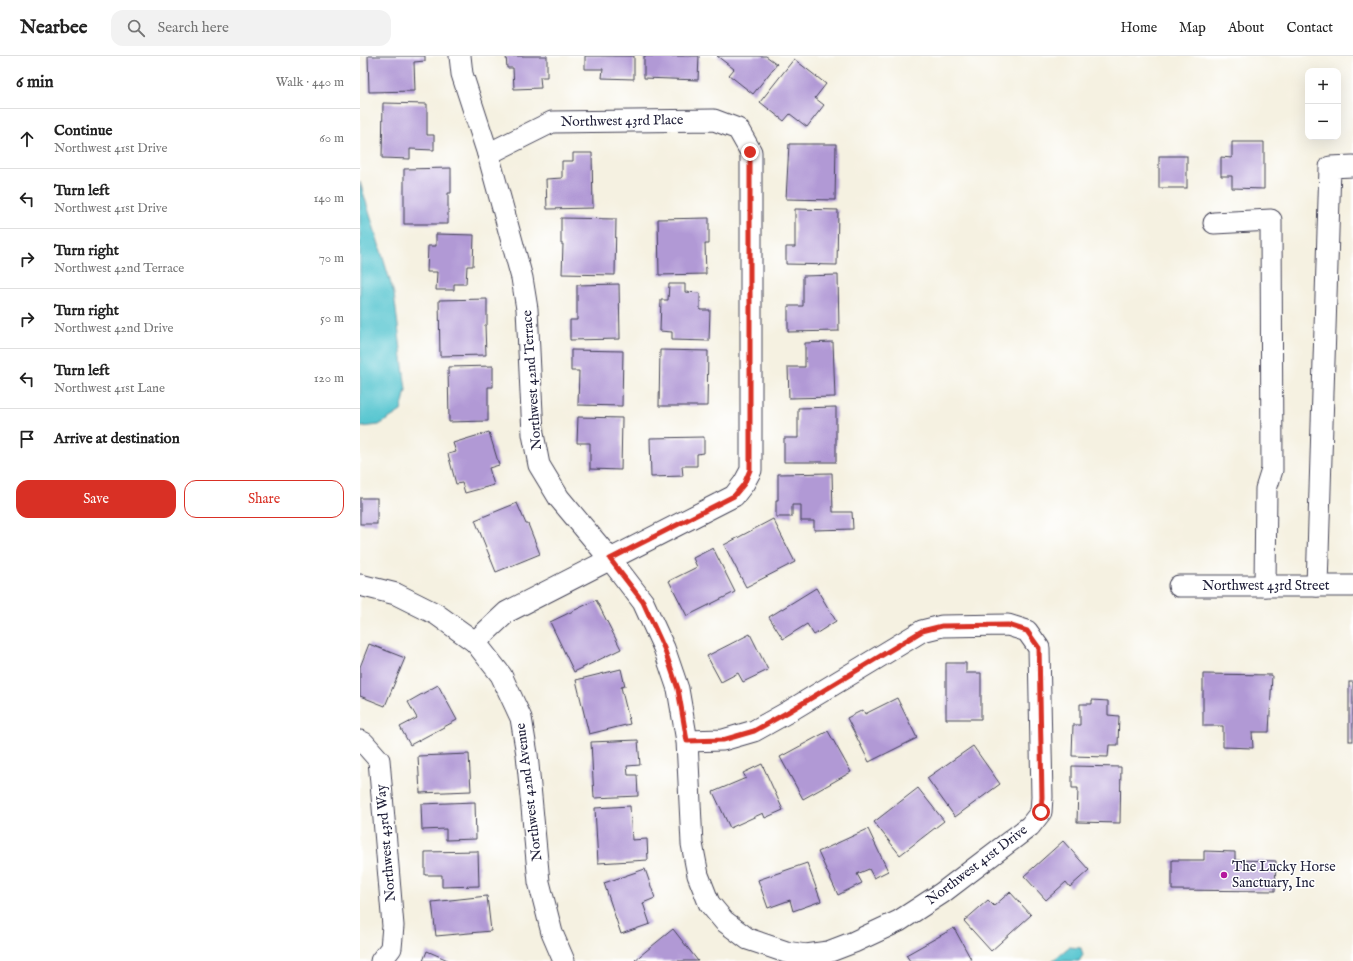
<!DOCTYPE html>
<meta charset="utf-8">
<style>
body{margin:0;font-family:"IM FELL English",serif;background:#f2f2f2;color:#222}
.controls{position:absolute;right:12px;top:12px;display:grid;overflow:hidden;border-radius:8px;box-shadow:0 4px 16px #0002}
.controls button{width:36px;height:36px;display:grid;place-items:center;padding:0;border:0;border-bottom:1px solid #e0e0e0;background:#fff;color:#222;font:20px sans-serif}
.stop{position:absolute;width:12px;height:12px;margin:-9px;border:3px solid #d93025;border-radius:50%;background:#fff}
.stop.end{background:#d93025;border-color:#fff;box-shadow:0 1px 4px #0008}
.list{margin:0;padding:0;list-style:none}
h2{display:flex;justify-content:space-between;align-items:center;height:52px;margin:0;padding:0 16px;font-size:17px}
h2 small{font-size:13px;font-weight:400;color:#767676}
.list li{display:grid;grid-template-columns:26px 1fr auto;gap:12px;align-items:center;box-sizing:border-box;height:60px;padding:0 16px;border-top:1px solid #e0e0e0}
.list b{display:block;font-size:15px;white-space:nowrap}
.list p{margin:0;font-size:13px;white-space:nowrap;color:#767676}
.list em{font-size:13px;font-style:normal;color:#767676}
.actions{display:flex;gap:8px;padding:12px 16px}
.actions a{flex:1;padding:9px 0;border:1px solid #d93025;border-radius:12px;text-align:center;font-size:14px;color:#d93025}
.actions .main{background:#d93025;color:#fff}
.icon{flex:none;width:22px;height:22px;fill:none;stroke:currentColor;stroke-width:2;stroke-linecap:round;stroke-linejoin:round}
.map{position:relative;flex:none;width:993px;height:905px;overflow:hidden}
header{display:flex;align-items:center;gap:24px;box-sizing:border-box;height:56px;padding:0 20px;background:#fff;border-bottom:1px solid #e0e0e0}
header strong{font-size:19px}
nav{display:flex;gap:22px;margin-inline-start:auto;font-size:14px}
.search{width:280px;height:36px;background:#f2f2f2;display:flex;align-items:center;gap:10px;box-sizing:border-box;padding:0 14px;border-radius:12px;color:#767676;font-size:15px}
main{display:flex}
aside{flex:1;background:#fff}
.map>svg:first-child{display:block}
</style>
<header>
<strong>Nearbee</strong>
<div class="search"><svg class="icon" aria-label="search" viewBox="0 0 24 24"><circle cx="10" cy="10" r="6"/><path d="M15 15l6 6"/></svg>Search here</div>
<nav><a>Home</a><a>Map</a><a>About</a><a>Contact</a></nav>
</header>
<main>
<aside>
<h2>6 min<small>Walk · 440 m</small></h2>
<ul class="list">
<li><svg class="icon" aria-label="ahead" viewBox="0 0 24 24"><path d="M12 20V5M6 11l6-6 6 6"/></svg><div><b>Continue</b><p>Northwest 41st Drive</p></div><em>60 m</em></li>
<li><svg class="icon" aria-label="left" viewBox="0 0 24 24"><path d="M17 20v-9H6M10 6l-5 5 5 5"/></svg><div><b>Turn left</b><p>Northwest 41st Drive</p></div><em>140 m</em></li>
<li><svg class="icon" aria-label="right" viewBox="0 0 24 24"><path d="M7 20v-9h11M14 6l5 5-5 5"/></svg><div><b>Turn right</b><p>Northwest 42nd Terrace</p></div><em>70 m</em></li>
<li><svg class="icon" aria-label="right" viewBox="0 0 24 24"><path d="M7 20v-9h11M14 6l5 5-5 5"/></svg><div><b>Turn right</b><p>Northwest 42nd Drive</p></div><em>50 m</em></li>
<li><svg class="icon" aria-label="left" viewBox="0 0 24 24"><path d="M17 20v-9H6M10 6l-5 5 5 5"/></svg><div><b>Turn left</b><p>Northwest 41st Lane</p></div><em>120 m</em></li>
<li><svg class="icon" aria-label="arrive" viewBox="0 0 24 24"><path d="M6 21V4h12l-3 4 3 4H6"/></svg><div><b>Arrive at destination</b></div></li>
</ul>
<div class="actions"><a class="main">Save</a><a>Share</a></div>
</aside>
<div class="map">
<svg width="993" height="905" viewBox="0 0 993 905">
<rect width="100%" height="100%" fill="#fff"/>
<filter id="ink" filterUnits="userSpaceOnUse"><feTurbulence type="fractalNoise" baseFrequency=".025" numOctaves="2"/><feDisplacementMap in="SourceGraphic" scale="8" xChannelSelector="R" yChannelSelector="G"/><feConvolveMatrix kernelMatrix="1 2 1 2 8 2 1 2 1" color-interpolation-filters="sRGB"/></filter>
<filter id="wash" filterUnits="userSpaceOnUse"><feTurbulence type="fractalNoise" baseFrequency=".012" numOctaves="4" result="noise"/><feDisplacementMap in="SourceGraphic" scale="16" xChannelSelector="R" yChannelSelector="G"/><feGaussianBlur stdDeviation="0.9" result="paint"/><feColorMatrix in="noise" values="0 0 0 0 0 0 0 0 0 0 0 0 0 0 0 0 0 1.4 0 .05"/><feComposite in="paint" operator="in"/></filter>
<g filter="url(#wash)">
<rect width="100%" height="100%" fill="#f5f1e1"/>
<g fill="#59c6d0" stroke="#3e7486">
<polygon points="0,126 34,238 46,334 41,355 19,369 2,371 0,371"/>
<polygon points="709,891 721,892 723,899 719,905 692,905"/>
</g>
<g id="blocks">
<g fill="#b199d5">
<polygon points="8,0 65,0 65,5 54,6 55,35 9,36"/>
<polygon points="146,0 187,0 187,21 180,21 181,32 154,33 153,12 147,12"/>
<polygon points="225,0 274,0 274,23 242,22 243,13 225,13"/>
<polygon points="284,0 339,0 338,24 284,22"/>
<polygon points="357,0 406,0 417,8 393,38 369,19 374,13"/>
<polygon points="434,3 466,28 455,42 464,49 447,71 430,58 424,65 400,46"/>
<polygon points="23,47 67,48 67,79 74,79 74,94 50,93 50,103 22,102"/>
<polygon points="872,86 904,86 904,133 872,132 872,120 861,120 861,101 872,102"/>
<polygon points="429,88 476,88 475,144 426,143"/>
<polygon points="213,97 232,97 233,152 187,153 186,123 202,122 202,105 213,105"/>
<rect x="799" y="100" width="28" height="32"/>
<polygon points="91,112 91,137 88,137 88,168 44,168 44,113"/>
<polygon points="435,153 478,154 477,209 426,208 426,191 435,191"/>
<polygon points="201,162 256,163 255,219 202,218 203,188 201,188"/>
<polygon points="349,162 349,188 345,188 346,218 299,219 298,163"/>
<polygon points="76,178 114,179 113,210 107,210 106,228 94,228 94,234 76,234 77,216 67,216 68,190 76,190"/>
<polygon points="478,219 479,275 428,276 428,250 443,250 443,220"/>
<polygon points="259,228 260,283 210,284 210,264 217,264 217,229"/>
<polygon points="309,228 325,228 325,236 340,237 340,254 350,254 349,285 312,284 312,276 300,275 301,244 308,244"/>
<polygon points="127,243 127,269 125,269 126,299 80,300 79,244"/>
<polygon points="473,286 475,341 429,342 428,311 445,311 445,287"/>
<polygon points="211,294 263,295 262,350 218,349 219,315 211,315"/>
<polygon points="300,294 348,295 347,350 299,350"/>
<polygon points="133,310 133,331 128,331 128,365 89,366 88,311"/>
<polygon points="476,351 476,406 424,406 424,382 438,382 438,352"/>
<polygon points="218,361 262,362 261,414 230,413 230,387 217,387"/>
<polygon points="129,376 139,409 129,412 134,429 105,437 102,427 96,428 88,398 96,396 93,387"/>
<polygon points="344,381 344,397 337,398 337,410 322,410 323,420 291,421 290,382"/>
<polygon points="472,417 473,456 492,456 493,473 454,474 454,465 441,465 441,449 432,449 432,461 416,461 416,444 418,444 418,418"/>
<rect x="0" y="442" width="17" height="26"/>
<polygon points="157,447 166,468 168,468 180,498 136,516 115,464"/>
<polygon points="413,463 435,506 386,531 364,489"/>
<polygon points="353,492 375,536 327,560 309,525 337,511 333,502"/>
<polygon points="456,532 476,565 454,579 447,568 423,583 409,561"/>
<polygon points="236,544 261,593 214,616 190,566"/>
<polygon points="390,578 408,614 383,626 378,617 361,626 347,600"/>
<polygon points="9,588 45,602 25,650 0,640 0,611"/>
<polygon points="586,607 606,607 606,617 621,617 621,663 586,663"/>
<polygon points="261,613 265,630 261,631 270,668 229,678 216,624"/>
<polygon points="843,618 912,619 909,676 892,676 893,692 863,691 863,670 843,670"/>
<rect x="989" y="626" width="4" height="59"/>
<polygon points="78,629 97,664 50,689 40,671 57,662 48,646"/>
<polygon points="537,642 557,682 509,706 487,662 503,654 505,658"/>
<polygon points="732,644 748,645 748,659 759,660 758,689 749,689 748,701 712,700 713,669 720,669 720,648 732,648"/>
<polygon points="468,675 491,716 443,743 420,701"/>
<polygon points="278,684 280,709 267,710 268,719 277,719 278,740 234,742 231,686"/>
<polygon points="613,690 640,728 595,761 567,722"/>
<polygon points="109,698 111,735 60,737 58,700"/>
<polygon points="402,708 423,754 405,762 403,757 370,772 353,736 386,722 383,717"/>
<polygon points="712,710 761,711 760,767 717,766 718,732 712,732"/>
<polygon points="558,732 584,765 540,799 514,766"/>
<polygon points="115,746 116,783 86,784 86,773 62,774 61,748"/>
<polygon points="270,750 272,784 287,783 288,804 238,807 235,752"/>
<polygon points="508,773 528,815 514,822 509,813 497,818 502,827 478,839 458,796"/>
<polygon points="703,785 729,814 710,831 706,826 686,844 664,820"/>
<polygon points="118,795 119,830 82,831 82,819 65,819 65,796"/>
<polygon points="844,795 875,796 875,804 916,805 915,835 812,834 812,804 844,804"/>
<polygon points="447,807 461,845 433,855 430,844 408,852 398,824"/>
<polygon points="285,813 295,842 283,847 290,868 261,878 244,827"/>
<polygon points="650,836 671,859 631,895 604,865 628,844 634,850"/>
<polygon points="127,840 131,875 76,880 72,846"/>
<polygon points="594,872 612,905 550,905 546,899"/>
<polygon points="313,873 338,905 276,905 275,904"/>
<polygon points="67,895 90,905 63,905"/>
</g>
</g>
</g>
<g filter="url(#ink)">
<use href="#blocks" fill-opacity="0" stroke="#424154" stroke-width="1"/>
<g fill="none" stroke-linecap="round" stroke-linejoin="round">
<defs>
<g id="minor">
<polyline points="100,0 102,18 128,98 162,222 167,253 173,378 179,409 199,442 250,503 283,546 304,592 318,633 327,685"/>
<polyline points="854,167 911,164 912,414 906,433 905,530"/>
<polyline points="0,529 36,538 76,558 115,586 141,619 161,662 167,698 179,826 192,877 204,905"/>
<polyline points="819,530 993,530"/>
<polyline points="957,530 970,111 993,110"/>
<polygon points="648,569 667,575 679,592 682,741 681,756 670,770 582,837 539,865 494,886 468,896 446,899 426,896 388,883 364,865 349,847 338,819 332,788 327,685 363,684 394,675 428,656 562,575 582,570"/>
<polyline points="115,586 147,556 374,440 384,427 391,414 391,96 378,73 354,64 192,66 128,98"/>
<polyline points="0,685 4,687 19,704 33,870 31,892 21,905"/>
</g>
</defs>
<use href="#minor" stroke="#424154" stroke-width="23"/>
<use href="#minor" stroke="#fff" stroke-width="21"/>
</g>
</g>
<g fill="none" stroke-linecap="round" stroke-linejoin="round" filter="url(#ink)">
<polyline stroke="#d93025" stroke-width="5" points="390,96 390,414 384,428 374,440 250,503 283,546 304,592 318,633 327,685 363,684 394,675 428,656 562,575 582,570 648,569 667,575 679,592 682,741 681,756"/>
</g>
<circle fill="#b5179e" stroke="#fff" stroke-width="1.5" cx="864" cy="819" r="4"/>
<g text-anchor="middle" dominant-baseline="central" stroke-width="3" stroke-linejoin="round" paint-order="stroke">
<g font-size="14" fill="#22223b" stroke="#fff">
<text transform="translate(262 65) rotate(-1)">Northwest 43rd Place</text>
<text transform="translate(172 324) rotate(-94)">Northwest 42nd Terrace</text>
<text x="906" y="530">Northwest 43rd Street</text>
<text transform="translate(169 736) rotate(-97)">Northwest 42nd Avenue</text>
<text transform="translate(26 787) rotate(-95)">Northwest 43rd Way</text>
<text transform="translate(617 809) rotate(-37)">Northwest 41st Drive</text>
</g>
<g font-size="14" fill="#22223b" stroke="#fff" text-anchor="start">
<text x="872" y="811">The Lucky Horse<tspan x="872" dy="16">Sanctuary, Inc</tspan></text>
</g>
</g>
</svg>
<div class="controls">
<button>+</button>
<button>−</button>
</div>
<div class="stop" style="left:681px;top:756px"></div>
<div class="stop end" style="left:390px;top:96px"></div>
</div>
</main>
